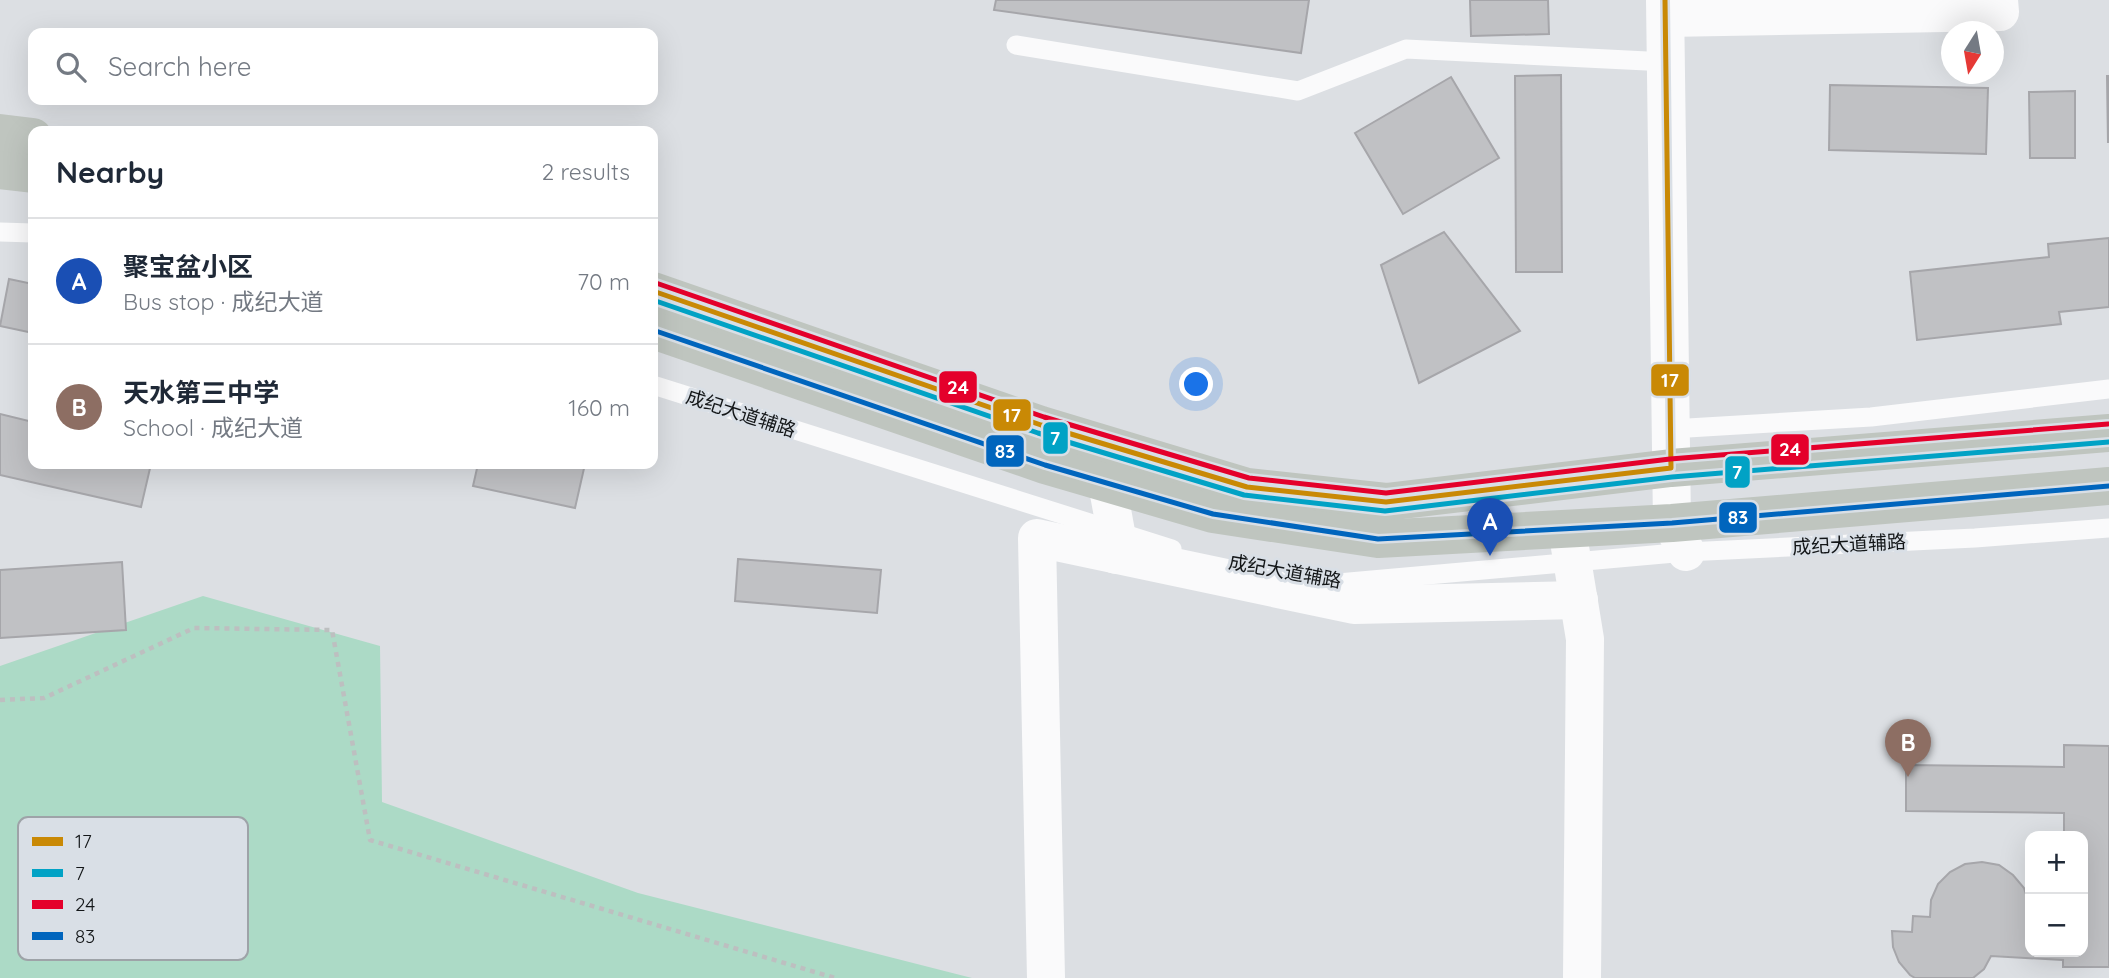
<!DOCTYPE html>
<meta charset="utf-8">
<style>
body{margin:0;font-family:Quicksand,"Noto Sans SC",sans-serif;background:#f6f6f7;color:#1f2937}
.controls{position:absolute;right:21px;bottom:21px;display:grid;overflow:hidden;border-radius:14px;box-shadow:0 7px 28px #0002}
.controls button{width:63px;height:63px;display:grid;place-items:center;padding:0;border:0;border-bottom:2px solid #e0e1e3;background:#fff;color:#1f2937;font:35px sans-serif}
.compass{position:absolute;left:1941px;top:21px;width:63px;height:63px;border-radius:50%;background:#fff;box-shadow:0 7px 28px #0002;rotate:191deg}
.you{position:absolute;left:1197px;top:385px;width:24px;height:24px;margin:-18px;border:5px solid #fff;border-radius:50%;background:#1a73e8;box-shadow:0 0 0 10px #1a73e833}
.badge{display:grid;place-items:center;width:46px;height:46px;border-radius:50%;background:#111827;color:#fff;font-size:23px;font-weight:700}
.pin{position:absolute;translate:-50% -58px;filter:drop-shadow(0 2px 4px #0008)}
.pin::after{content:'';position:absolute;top:37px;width:24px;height:21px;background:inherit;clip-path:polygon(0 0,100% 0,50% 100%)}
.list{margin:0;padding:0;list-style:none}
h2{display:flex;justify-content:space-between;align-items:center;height:91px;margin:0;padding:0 28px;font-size:30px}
h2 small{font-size:23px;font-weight:400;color:#747a83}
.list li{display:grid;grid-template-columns:46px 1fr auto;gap:21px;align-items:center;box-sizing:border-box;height:126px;padding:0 28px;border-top:2px solid #e0e1e3}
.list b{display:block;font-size:26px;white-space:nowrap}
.list p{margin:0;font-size:23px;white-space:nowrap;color:#747a83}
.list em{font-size:23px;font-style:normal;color:#747a83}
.icon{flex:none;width:38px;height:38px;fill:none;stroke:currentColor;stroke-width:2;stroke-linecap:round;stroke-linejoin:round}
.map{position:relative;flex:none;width:2109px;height:978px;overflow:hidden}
.search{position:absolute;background:#fff;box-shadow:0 7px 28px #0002;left:28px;top:28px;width:630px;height:77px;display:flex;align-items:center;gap:18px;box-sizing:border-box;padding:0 24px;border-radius:14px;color:#747a83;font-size:26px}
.panel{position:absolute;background:#fff;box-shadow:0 7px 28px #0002;left:28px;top:126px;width:630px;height:343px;border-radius:14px}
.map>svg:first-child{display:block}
</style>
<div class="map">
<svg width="2109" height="978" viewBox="0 0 2109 978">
<rect width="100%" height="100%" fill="#dcdfe3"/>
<polygon fill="#acdac6" points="203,596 380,646 382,802 638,893 972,978 988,978 0,978 0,666"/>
<g fill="#c0c1c4" stroke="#a6a6aa" stroke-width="2">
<polygon points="996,0 1309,0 1301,53 994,10"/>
<polygon points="1470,0 1548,0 1549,34 1471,36"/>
<polygon points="1561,75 1562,272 1516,272 1515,76"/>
<polygon points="2107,76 2109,76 2109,142 2108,142"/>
<polygon points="1451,77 1499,158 1403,214 1355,133"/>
<polygon points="1830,85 1988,88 1986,154 1829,150"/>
<polygon points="2075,91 2075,158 2030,158 2029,92"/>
<polygon points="1444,232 1520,331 1419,383 1381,265"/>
<polygon points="2109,238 2109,307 2059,312 2061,324 1917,340 1910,272 2049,257 2048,244"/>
<polygon points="9,279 33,284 33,333 0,326"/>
<polygon points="0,414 33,422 33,464 151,464 141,507 0,475"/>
<polygon points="478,464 585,464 575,508 473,486"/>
<polygon points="738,559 881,570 877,613 735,601"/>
<polygon points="122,562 126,630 0,638 0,570"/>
<polygon points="2064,745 2109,746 2109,967 2063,967 2063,960 1991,956 1984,969 1973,978 1915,978 1910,975 1899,962 1893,947 1892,931 1912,932 1913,916 1930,917 1931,900 1938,884 1950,872 1965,864 1982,862 1999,865 2013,875 2024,888 2029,904 2030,952 2083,952 2083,836 2064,836 2064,813 1906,811 1906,765 2064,767"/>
</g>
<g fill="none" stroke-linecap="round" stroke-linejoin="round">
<polyline stroke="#bdbfc0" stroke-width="4.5" stroke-dasharray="5 5" stroke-linecap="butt" points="0,700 44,698 194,628 332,630 370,840 835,978"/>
<g stroke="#fafafb" stroke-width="19">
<polyline points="1016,45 1298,91 1406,49 1667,62"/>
<polyline points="0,232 33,233"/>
<polyline points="653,385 1172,549"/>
<polyline points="1671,429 1871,417 2109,389"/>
<polyline points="1318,579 1338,583 1686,552 1975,538 2109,528"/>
</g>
<g stroke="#fafafb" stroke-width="38">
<polyline points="1666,18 2000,12 1999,0"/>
<polyline points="1107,483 1116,532 1116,555"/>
<polyline points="1567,529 1585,639 1582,978"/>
<polyline points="1046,978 1037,538 1354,605 1579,600"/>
</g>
<polyline stroke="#fafafb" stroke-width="38" points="1665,0 1672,523 1686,552"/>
<g stroke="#bfc5bf" stroke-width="38">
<polyline points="0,133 33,137"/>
<polyline points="0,170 33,174"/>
<polyline points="653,291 1041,425 1247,487 1386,502 1671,468 2109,433"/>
<polyline points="653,330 1045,465 1213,514 1378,539 1672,523 2109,486"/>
</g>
<defs>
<polyline id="bus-1" points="653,291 1041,425 1247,487 1386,502 1671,468 1665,0"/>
<polyline id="bus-2" points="653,300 1038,433 1244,495 1385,511 1672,477 2109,442"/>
<polyline id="bus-3" points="656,283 1044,417 1249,478 1386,493 1670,459 2108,424"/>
<polyline id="bus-4" points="653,330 1045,465 1213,514 1378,539 1672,523 2109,486"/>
</defs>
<use href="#bus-1" stroke="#d9dfe6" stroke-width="10"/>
<use href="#bus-2" stroke="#d9dfe6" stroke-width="10"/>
<use href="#bus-3" stroke="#d9dfe6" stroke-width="10"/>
<use href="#bus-4" stroke="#d9dfe6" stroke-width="10"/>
<use href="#bus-1" stroke="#c98905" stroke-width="5"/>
<use href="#bus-2" stroke="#01a2c5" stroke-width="5"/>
<use href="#bus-3" stroke="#e4002b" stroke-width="5"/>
<use href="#bus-4" stroke="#0065bd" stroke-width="5"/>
</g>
<g text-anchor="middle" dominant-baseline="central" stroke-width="6" stroke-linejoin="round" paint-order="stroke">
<g font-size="19" fill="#131618" stroke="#d9dfe6">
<text transform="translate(741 413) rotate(18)">成纪大道辅路</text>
<text transform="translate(1849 544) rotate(-3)">成纪大道辅路</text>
<text transform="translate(1285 571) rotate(10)">成纪大道辅路</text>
</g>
</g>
<rect x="18" y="817" width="230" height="143" rx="10" fill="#d9dfe6" stroke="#9ea3a8" stroke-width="2"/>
<rect x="32" y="837" width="31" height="9" fill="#c98905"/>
<rect x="32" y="869" width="31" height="8" fill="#01a2c5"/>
<rect x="32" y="900" width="31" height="9" fill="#e4002b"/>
<rect x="32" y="932" width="31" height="8" fill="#0065bd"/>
<g font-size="19" fill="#131618">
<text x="75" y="848">17</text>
<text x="75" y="880">7</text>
<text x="75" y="911">24</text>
<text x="75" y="943">83</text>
</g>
<g stroke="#d9dfe6" stroke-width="2.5">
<rect x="1650" y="363" width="40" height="34" rx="7" fill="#c98905"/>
<rect x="938" y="370" width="40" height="34" rx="7" fill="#e4002b"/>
<rect x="992" y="398" width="40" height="34" rx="7" fill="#c98905"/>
<rect x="1042" y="421" width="27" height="34" rx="7" fill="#01a2c5"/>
<rect x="1770" y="433" width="40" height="33" rx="7" fill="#e4002b"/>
<rect x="985" y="434" width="40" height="34" rx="7" fill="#0065bd"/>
<rect x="1724" y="455" width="27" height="34" rx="7" fill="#01a2c5"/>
<rect x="1718" y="501" width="40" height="33" rx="7" fill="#0065bd"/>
</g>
<g font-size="19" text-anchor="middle" font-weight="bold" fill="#fff">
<text x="1670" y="387">17</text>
<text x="958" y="394">24</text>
<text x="1012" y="422">17</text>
<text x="1055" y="445">7</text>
<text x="1790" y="456">24</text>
<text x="1005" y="458">83</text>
<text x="1737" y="479">7</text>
<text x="1738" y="524">83</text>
</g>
</svg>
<div class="controls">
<button>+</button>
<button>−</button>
</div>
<svg class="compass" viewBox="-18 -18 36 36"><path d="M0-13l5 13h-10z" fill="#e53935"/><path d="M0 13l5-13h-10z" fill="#747a83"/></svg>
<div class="you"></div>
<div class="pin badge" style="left:1490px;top:556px;background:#1a4fb4">A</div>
<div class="pin badge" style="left:1908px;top:777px;background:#8d6e63">B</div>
<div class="search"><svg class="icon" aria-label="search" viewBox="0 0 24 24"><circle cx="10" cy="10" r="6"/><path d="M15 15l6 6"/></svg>Search here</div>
<section class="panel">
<h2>Nearby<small>2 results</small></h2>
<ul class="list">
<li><span class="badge" style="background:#1a4fb4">A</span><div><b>聚宝盆小区</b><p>Bus stop · 成纪大道</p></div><em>70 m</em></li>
<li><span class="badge" style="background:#8d6e63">B</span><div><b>天水第三中学</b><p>School · 成纪大道</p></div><em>160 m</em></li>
</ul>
</section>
</div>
